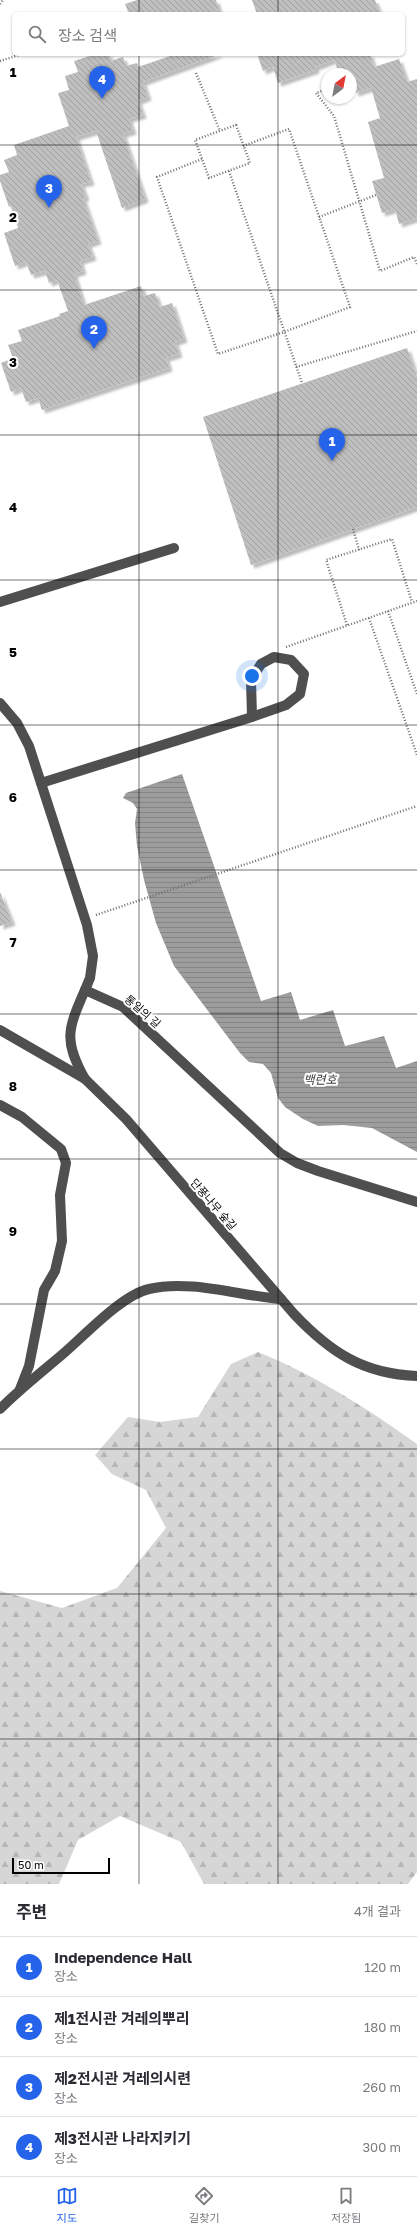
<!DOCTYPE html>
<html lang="ko">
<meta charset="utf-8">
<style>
body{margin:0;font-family:"Golos Text","Noto Sans KR",sans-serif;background:#f2f2f3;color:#2b2b33}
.compass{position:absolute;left:321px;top:68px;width:36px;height:36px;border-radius:50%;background:#fff;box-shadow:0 1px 3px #0004;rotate:32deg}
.scale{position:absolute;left:12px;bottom:10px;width:98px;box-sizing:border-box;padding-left:4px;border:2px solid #000;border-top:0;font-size:11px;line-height:14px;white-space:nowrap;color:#000;-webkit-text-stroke:3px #fff;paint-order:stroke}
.you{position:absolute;left:252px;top:676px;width:14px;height:14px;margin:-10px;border:3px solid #fff;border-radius:50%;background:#1a73e8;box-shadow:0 0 0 6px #1a73e833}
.badge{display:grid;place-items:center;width:26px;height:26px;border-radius:50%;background:#2563eb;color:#fff;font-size:13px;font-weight:700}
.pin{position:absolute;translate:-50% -33px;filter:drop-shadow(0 1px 2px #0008)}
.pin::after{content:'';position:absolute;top:21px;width:14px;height:12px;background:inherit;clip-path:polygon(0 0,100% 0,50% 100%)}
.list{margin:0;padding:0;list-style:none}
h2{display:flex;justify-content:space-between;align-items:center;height:52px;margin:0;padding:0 16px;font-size:17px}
h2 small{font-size:13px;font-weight:400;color:#7c7c81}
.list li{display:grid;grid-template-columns:26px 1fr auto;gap:12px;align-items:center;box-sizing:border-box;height:60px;padding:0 16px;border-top:1px solid #e1e1e2}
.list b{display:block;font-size:15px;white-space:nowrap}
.list p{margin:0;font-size:13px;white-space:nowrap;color:#7c7c81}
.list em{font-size:13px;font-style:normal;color:#7c7c81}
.icon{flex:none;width:22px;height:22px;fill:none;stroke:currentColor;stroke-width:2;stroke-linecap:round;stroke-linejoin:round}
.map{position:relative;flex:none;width:417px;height:1884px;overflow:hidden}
.search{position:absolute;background:#fff;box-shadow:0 1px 3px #0004;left:12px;right:12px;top:12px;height:44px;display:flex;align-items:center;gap:10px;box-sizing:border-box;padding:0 14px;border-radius:6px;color:#7c7c81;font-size:15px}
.sheet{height:292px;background:#fff}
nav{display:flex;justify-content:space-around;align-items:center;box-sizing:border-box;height:56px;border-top:1px solid #e1e1e2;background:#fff;font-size:11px;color:#7c7c81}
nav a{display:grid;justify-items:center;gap:2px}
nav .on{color:#2563eb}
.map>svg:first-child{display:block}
</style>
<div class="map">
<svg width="417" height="1884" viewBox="0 0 417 1884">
<defs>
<pattern id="forest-firs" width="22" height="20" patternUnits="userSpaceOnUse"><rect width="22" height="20" fill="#d6d6d6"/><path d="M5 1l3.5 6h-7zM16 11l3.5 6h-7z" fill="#b6b6b6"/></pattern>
<pattern id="water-rules" width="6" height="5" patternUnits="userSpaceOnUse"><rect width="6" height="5" fill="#9d9d9d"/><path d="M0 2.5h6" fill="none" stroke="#858585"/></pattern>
<pattern id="building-back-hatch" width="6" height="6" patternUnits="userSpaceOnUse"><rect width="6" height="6" fill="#bfbfbf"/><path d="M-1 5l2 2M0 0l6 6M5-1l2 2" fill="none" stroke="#a2a2a2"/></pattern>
<filter id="shadow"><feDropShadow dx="3.5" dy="3.5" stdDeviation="1" flood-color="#0004"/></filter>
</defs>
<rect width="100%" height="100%" fill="#fff"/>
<path fill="url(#forest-firs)" d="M258 1352C315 1375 368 1409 417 1444V1872L408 1884H204L181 1842 120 1816 78 1840 59 1884H0V1591L62 1608 117 1588 166 1528 146 1490 112 1474 95 1455 128 1417 160 1422 198 1417 231 1364Z"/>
<polygon fill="url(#water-rules)" points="182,774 261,1001 291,992 300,1020 333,1010 345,1046 384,1036 396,1068 417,1061 417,1152 372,1128 343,1125 318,1126 303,1119 285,1107 278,1098 271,1073 263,1064 249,1062 240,1053 174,966 156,923 144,880 137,846 135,823 137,809 133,803 123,798 126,793"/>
<g fill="url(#building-back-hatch)" filter="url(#shadow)">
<polygon points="137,0 216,0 219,10 207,14 129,14 125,4"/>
<polygon points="252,0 375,0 380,14 257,14"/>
<polygon points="96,54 109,54 111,61 123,57 126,66 137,63 138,67 176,54 220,54 143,82 148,97 138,101 143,115 129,119 133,131 123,134 145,199 122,208 96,131 76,137 91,182 81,184 86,197 83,198 98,241 88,244 93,257 80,261 83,271 74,274 84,305 141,286 144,296 155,293 160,307 172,303 184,339 175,342 179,354 166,358 169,368 42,410 38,398 26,402 21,388 11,392 1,363 13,358 8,345 22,341 18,330 60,316 59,314 68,311 57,280 49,283 45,271 31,275 26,262 15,266 4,233 18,228 11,206 9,207 0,181 0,175 9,172 4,160 17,155 14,145 69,126 58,93 69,90 65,76 78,72 74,61"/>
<polygon points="257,54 370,54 374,67 399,59 407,82 417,79 417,218 399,224 395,209 382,213 372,181 384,178 368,122 380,118 371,88 355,93 351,74 348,70 339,73 334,60 315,67 316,70 278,83 273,67 263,71"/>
<polygon points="407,348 417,377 417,507 251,565 203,417"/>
<polygon points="0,892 12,922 0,926"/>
</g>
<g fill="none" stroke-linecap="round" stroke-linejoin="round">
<g stroke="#717171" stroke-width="2.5" stroke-dasharray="1 2" stroke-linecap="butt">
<polyline points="0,4 3,0"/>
<polyline points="0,61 22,54"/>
<polyline points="196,73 220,131"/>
<polyline points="327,89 316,93 334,116 380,271 414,257 417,264"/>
<polygon points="236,125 250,163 209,178 195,140"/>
<polyline points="202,159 157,177 218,354 284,332 350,307 289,129 243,146"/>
<polyline points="229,171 302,383"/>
<polyline points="319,217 376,195"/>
<polyline points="296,367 417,331"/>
<polyline points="353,529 359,550"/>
<polyline points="388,611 417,694"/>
<polyline points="369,618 417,755"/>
<polyline points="347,625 326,560 392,539 412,602"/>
<polyline points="286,647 417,601"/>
<polyline points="96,915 417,806"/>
</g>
<g stroke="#4f4f4f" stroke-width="10">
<polyline points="0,602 174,548"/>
<polyline points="0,703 17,723 29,746 87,925 93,956 90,978 85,990 123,1007 280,1153 297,1163 318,1171 417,1202"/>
<polyline points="41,783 252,717 286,705 300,694 304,674 291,660 274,657 261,664 251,680 252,717"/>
<path d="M0 1030 85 1079 126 1119 294 1314C330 1352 363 1374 417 1376"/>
<path d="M85 1079C63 1040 68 1029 85 990"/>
<polyline points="0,1105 22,1117 61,1149 66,1163 60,1195 62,1241 55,1271 44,1290 29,1366 20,1389"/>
<path d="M0 1409C20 1389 43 1371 64 1353 86 1334 122 1295 149 1289 190 1279 240 1296 281 1299"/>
</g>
</g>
<path fill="none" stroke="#000" stroke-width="1" stroke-opacity="0.55" d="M139 0V14M278 0V14M139 54V1884M278 54V1884M0 145H417M0 290H417M0 435H417M0 580H417M0 725H417M0 870H417M0 1014H417M0 1159H417M0 1304H417M0 1449H417M0 1594H417M0 1739H417"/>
<g text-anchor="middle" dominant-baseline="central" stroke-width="4" stroke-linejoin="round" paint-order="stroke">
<g font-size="11" fill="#000" stroke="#fff">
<text transform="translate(143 1011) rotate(41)">통일의 길</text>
<text transform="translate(214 1204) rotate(49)">단풍나무 숲길</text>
</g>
<g font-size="12" font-style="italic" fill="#3e3e3e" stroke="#fff">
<text x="320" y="1079">백련호</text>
</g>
</g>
<g font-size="13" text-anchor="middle" font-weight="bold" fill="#000" stroke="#fff" stroke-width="4" stroke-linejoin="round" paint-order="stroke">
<text x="13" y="77">1</text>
<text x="13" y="222">2</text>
<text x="13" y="367">3</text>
<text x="13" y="512">4</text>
<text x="13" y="657">5</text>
<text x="13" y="802">6</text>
<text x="13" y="947">7</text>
<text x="13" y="1091">8</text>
<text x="13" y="1236">9</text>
</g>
</svg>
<svg class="compass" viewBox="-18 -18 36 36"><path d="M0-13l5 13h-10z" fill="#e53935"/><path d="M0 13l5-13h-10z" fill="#7c7c81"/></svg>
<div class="scale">50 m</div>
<div class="you"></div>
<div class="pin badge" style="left:332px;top:461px">1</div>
<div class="pin badge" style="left:94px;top:349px">2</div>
<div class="pin badge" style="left:49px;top:208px">3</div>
<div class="pin badge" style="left:102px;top:99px">4</div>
<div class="search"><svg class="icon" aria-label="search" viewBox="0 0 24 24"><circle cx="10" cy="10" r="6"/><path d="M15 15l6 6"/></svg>장소 검색</div>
</div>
<section class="sheet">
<h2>주변<small>4개 결과</small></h2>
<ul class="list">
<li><span class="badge">1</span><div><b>Independence Hall</b><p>장소</p></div><em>120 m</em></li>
<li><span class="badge">2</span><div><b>제1전시관 겨레의뿌리</b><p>장소</p></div><em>180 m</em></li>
<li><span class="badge">3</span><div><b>제2전시관 겨레의시련</b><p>장소</p></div><em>260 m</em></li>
<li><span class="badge">4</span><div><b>제3전시관 나라지키기</b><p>장소</p></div><em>300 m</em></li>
</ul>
</section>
<nav>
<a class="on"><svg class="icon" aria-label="map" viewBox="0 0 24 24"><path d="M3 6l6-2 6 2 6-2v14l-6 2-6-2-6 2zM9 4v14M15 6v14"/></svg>지도</a>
<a><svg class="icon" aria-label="directions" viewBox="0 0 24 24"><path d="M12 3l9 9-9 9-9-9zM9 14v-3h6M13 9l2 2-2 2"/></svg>길찾기</a>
<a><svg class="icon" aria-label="saved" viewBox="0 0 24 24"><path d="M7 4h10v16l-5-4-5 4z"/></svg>저장됨</a>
</nav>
